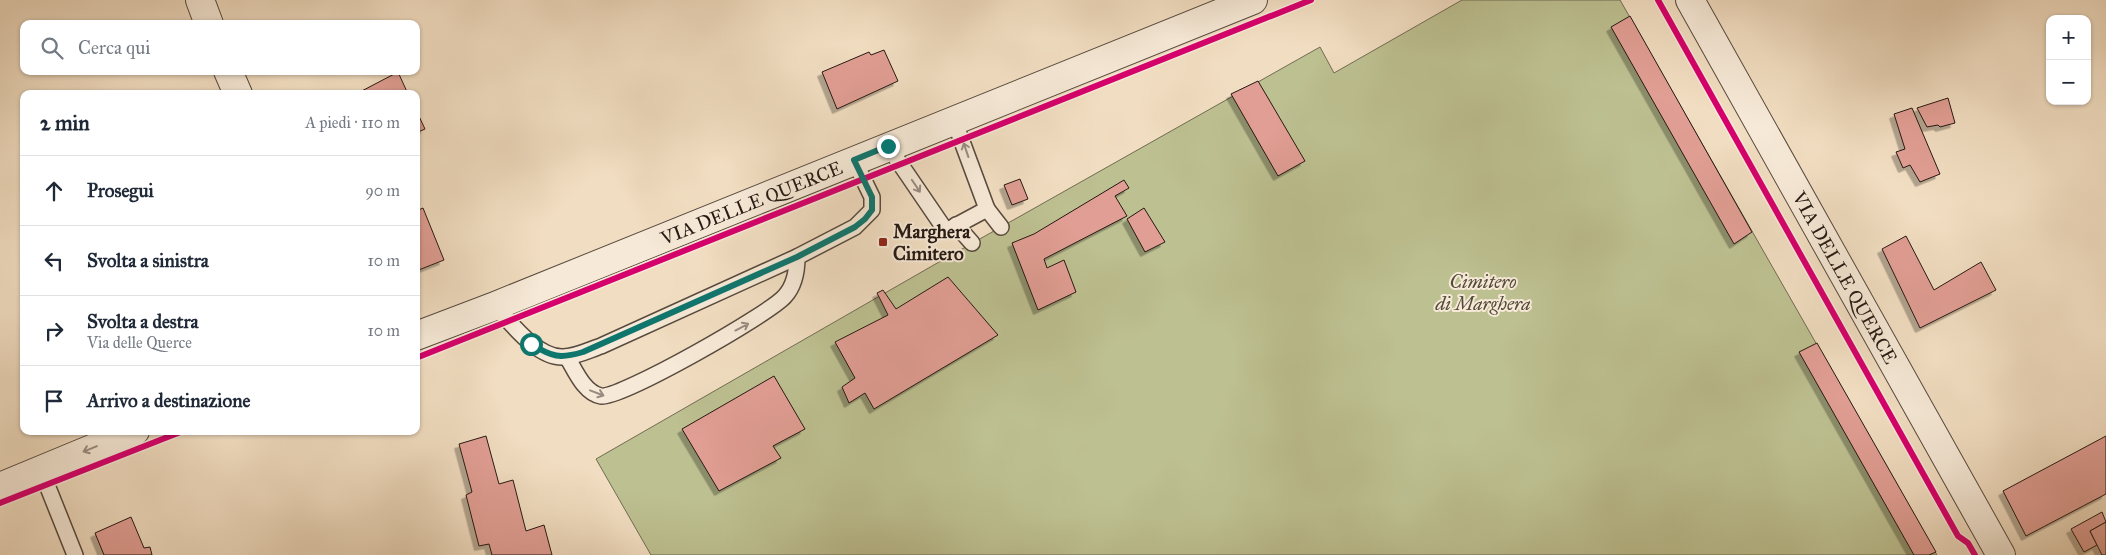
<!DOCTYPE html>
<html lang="it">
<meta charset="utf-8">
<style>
body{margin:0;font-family:"IM FELL Great Primer",serif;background:#f6f6f7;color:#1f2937}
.controls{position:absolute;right:15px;top:15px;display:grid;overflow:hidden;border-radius:10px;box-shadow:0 1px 4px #0004}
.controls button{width:45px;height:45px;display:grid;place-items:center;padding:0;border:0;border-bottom:1px solid #e0e1e3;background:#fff;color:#1f2937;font:25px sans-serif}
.stop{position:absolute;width:15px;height:15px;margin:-11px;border:4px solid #0f766e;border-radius:50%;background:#fff}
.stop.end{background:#0f766e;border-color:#fff;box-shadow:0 1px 5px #0008}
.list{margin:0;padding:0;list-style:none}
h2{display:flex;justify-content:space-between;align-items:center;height:65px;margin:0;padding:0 20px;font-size:21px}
h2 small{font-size:16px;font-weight:400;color:#747a83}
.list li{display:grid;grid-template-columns:32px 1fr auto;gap:15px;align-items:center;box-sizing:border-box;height:70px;padding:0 20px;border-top:1px solid #e0e1e3}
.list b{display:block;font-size:19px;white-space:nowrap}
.list p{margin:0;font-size:16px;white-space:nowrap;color:#747a83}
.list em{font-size:16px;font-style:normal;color:#747a83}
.icon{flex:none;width:28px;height:28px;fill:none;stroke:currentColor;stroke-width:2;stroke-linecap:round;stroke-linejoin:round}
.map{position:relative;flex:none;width:2106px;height:555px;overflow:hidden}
.search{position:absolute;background:#fff;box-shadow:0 1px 4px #0004;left:20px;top:20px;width:400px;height:55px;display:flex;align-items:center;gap:12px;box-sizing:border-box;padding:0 18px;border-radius:10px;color:#747a83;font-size:19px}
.panel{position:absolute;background:#fff;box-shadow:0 1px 4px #0004;left:20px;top:90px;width:400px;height:345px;border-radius:10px}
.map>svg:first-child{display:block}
</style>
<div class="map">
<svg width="2106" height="555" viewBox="0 0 2106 555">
<defs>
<filter id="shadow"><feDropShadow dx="-4.5" dy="4.5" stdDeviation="0" flood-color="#0004"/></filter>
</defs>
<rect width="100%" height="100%" fill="#f1ddc1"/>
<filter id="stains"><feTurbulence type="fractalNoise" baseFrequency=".004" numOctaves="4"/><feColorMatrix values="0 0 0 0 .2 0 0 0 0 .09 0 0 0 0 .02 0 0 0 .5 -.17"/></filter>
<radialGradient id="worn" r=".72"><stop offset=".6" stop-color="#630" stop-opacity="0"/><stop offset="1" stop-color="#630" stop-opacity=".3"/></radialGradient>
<polygon fill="#bdc091" stroke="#716c52" points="1462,0 1620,0 1937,555 651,555 596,459 939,262 1320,47 1334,73"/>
<g fill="#e19e94" stroke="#251913" filter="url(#shadow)">
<polygon points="1630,16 1752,232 1734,244 1611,27"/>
<polygon points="884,50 898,81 837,109 822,72 869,52 871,55"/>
<polygon points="398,72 408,94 356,94"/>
<polygon points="1258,81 1305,161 1278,176 1231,94"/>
<polygon points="1948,98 1955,123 1940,127 1938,125 1927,127 1917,108"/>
<polygon points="1912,108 1940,174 1920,182 1910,165 1903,168 1896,152 1905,149 1894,114"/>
<polygon points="416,110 425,129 416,133"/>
<polygon points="1020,179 1028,199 1012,205 1004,185"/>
<polygon points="1124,180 1129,188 1115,196 1127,216 1044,259 1047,268 1064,260 1076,292 1038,310 1012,243 1034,234"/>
<polygon points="423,208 444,260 416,271 416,211"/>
<polygon points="1144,208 1165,242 1145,252 1127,219"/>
<polygon points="1906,236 1934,290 1981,262 1996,290 1920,328 1882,249"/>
<polygon points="948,277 998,335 874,409 865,393 849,403 842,387 855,378 835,342 888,315 877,293 883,290 896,309"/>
<polygon points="1817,343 1936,552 1929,555 1914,555 1799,352"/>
<polygon points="774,376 805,429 773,446 781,458 719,491 682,429"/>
<polygon points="486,436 499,484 513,480 526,531 544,525 552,555 492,555 489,544 479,546 466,495 472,492 459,444"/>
<polygon points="2106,436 2106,494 2026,536 2003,491"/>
<polygon points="2102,512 2106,522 2090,531 2097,545 2084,552 2071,529"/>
<polygon points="131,517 144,548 150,547 152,555 104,555 95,533"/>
<polygon points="2106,522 2106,555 2102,555 2090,531"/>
</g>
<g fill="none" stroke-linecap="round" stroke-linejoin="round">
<defs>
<g id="lane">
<polyline points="888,146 946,231 987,209 954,120"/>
<polyline points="987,209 1001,227"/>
<polyline points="956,225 972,243"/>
<path d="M495 306C511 323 537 358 563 357 576 357 589 350 601 346L797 257 855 227 872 210V197L854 160"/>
<path d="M567 357C575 370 584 393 601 396 620 399 770 314 785 296 795 285 797 271 797 257"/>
<polyline points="41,470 75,555"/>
</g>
<g id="street">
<polyline points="200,0 209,24"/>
<path id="s1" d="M1690 0 2001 555"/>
<polyline points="228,71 238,94"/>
<path id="s2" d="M416 336 495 306 1253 0"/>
<polyline points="0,487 135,431"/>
</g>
</defs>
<use href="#lane" stroke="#584a3e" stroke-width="18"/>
<use href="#street" stroke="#584a3e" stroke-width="30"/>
<use href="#lane" stroke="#f6e9d7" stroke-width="15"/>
<use href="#street" stroke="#f6e9d7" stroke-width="28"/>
<defs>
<g id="cycleway">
<polyline points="1658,0 1958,536 1968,543 1975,555"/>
<polyline points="416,358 1311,0"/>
<polyline points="0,503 183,431"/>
</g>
</defs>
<use href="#cycleway" stroke="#f6e9d7" stroke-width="9"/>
<use href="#cycleway" stroke="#d6006c" stroke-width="6"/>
</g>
<defs><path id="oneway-shaft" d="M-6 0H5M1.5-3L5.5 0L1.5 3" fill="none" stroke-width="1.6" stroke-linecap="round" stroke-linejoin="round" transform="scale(1.25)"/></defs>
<g stroke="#988b7f">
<use href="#oneway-shaft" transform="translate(966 150) rotate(-109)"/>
<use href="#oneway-shaft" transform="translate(916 186) rotate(56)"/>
<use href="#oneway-shaft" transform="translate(742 327) rotate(-28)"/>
<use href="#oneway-shaft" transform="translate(597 393) rotate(21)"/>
<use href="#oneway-shaft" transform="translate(90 449) rotate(158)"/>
</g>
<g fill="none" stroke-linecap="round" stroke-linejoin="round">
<path stroke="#0f766e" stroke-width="6" d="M531 344C552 357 560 359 583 352L797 257 855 227 865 219 872 210V197L854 160 888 146"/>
</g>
<rect fill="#8f2418" stroke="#f6e9d7" stroke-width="2" x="878" y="237" width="10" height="10" rx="2.5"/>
<g text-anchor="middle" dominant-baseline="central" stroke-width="4" stroke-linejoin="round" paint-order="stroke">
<g font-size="19" fill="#251913" stroke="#f6e9d7">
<text stroke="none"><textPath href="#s2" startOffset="361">VIA DELLE QUERCE</textPath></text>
<text stroke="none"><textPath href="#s1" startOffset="318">VIA DELLE QUERCE</textPath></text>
</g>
<g font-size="19" font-weight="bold" fill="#251913" stroke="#f6e9d7" text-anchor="start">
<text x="893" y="231">Marghera<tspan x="893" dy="22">Cimitero</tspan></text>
</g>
<g font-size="19" font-style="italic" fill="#534b39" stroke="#f6e9d7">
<text x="1483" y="281">Cimitero<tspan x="1483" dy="22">di Marghera</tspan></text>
</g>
</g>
<rect width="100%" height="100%" filter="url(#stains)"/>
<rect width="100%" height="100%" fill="url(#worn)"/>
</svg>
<div class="controls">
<button>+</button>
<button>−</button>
</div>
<div class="stop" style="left:531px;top:344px"></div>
<div class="stop end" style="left:888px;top:146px"></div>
<div class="search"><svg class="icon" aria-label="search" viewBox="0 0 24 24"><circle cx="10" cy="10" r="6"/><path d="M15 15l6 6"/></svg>Cerca qui</div>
<section class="panel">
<h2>2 min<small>A piedi · 110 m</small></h2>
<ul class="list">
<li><svg class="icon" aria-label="ahead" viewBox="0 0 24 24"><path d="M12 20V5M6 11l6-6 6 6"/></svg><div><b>Prosegui</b></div><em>90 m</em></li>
<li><svg class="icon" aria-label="left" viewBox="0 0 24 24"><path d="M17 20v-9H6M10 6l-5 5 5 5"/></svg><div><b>Svolta a sinistra</b></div><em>10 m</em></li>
<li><svg class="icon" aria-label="right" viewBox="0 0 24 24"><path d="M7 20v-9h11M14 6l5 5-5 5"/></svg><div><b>Svolta a destra</b><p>Via delle Querce</p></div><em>10 m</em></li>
<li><svg class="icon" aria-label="arrive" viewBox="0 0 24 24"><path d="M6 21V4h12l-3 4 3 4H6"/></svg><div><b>Arrivo a destinazione</b></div></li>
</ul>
</section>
</div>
